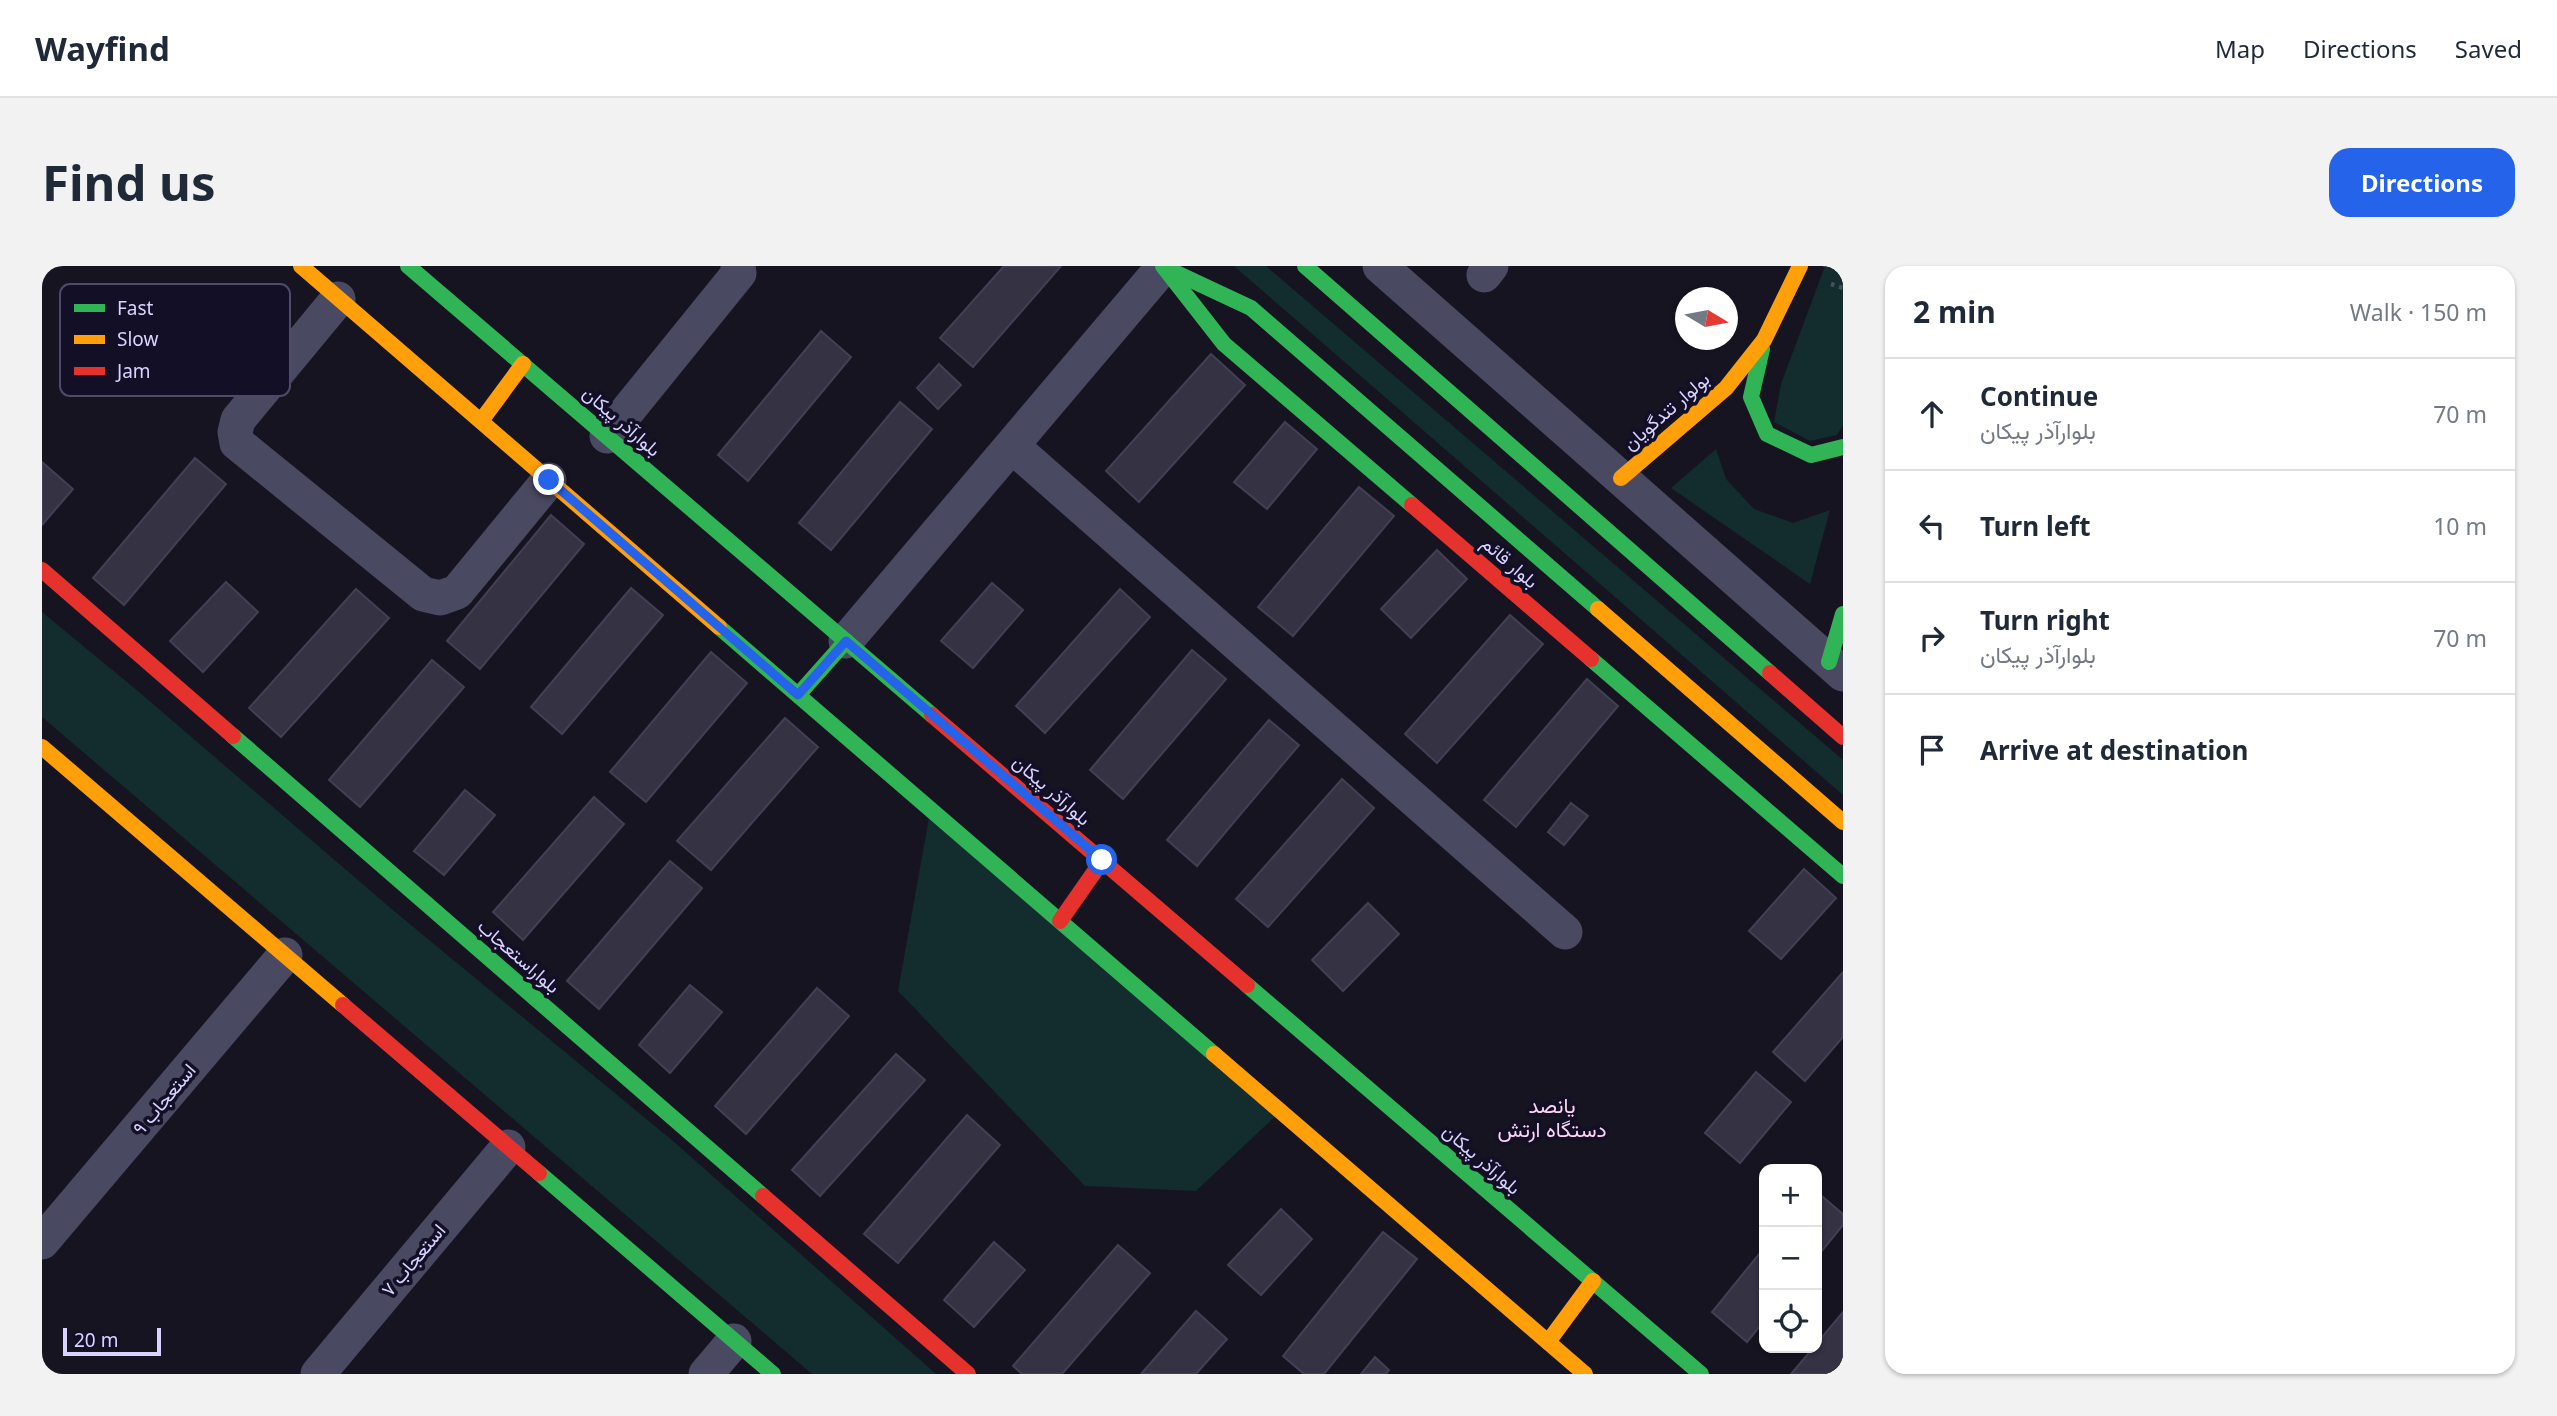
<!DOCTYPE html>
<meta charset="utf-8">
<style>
body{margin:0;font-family:"Noto Sans",Vazirmatn,sans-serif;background:#f2f2f3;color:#1f2937}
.controls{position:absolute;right:21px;bottom:21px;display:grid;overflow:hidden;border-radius:14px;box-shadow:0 2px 5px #0004}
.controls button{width:63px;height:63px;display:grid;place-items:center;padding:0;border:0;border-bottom:2px solid #e0e1e3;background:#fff;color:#1f2937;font:35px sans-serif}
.compass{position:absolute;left:1633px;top:21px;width:63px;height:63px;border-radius:50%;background:#fff;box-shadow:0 2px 5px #0004;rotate:100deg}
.scale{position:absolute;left:21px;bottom:18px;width:98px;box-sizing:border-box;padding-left:7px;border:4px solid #d9d4ff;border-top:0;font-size:19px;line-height:24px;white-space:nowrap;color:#d9d4ff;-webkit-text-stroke:5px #130f26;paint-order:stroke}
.stop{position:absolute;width:21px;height:21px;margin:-16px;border:5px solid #2563eb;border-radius:50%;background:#fff}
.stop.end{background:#2563eb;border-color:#fff;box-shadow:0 2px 7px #0008}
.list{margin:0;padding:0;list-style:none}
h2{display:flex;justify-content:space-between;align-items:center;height:91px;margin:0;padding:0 28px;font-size:30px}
h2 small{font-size:23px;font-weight:400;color:#747a83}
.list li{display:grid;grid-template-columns:46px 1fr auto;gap:21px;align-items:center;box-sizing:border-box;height:112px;padding:0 28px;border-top:2px solid #e0e1e3}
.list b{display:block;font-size:26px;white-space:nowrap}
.list p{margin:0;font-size:23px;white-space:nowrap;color:#747a83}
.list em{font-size:23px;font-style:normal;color:#747a83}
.icon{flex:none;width:38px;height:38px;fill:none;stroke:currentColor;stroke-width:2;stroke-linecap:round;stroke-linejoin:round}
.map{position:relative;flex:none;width:1801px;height:1108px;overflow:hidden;border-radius:21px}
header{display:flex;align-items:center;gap:42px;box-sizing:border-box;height:98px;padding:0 35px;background:#fff;border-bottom:2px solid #e0e1e3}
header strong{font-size:33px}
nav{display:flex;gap:38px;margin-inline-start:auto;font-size:24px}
.intro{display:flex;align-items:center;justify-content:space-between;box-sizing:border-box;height:168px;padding:0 42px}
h1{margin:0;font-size:49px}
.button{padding:18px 32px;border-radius:21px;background:#2563eb;color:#fff;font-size:24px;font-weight:700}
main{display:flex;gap:42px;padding:0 42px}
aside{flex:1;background:#fff;border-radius:21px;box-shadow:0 2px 5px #0004}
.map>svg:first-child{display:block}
</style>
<header>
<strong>Wayfind</strong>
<nav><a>Map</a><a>Directions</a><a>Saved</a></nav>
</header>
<div class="intro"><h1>Find us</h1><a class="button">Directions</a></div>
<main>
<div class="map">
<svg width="1801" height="1108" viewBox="0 0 1801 1108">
<rect width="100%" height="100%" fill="#161421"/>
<g fill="#132c2d">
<polygon points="1192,0 1224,0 1801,494 1801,529"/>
<polygon points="1783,0 1801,0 1801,159 1795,169 1768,175 1732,156 1739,118"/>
<polygon points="1674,183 1684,213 1712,243 1751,257 1788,244 1768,318 1629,222"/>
<polygon points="0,346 97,426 352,645 631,875 894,1108 770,1108 0,451"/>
<polygon points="888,546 1240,844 1154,925 1043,920 856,725"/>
</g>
<g fill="#343243" stroke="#433f54" stroke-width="2">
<polygon points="962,0 1019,0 931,101 898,72"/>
<polygon points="779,65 809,91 706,215 676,189"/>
<polygon points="1169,88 1203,119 1097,236 1064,205"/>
<polygon points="897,98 919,119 896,143 875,122"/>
<polygon points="858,136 890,163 789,284 757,257"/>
<polygon points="1243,156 1275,183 1225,243 1192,216"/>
<polygon points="153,192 184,218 82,339 51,312"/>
<polygon points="0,196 31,223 0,259"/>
<polygon points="1317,221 1352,250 1251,370 1216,341"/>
<polygon points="509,249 542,278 438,403 405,375"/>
<polygon points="1395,284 1425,313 1369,372 1339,343"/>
<polygon points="184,316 216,346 161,406 128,375"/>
<polygon points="950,317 981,344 931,402 899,375"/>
<polygon points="589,322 621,349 520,468 489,441"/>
<polygon points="314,323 347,352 239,471 207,442"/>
<polygon points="1078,323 1108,351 1003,467 974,440"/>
<polygon points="1468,349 1501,378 1395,497 1363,468"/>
<polygon points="1150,384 1184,413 1081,533 1048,504"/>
<polygon points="669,386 705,417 604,536 568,506"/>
<polygon points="390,394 422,421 318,541 287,514"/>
<polygon points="1545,413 1576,440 1474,561 1442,534"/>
<polygon points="743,452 776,481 669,604 635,575"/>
<polygon points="1227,454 1257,479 1155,600 1125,574"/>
<polygon points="1300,513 1332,542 1226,661 1194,633"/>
<polygon points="423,524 453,549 402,609 372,585"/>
<polygon points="552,531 582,558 481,674 451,646"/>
<polygon points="1529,537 1546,550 1522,579 1506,566"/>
<polygon points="628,595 660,622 557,743 525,715"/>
<polygon points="1762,603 1794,632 1739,693 1707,665"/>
<polygon points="1326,637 1357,668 1301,725 1270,694"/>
<polygon points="1801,706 1801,771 1763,815 1731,786"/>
<polygon points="648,719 680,746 628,807 597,779"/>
<polygon points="775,722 807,750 704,868 673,840"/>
<polygon points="854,788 883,814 778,930 750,904"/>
<polygon points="1714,806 1749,836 1698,897 1663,867"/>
<polygon points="925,849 958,879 856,997 822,968"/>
<polygon points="1775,926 1801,948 1801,959 1775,991"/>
<polygon points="1239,943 1270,973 1219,1029 1186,999"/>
<polygon points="1341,966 1375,993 1282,1108 1262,1108 1241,1090"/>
<polygon points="952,976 983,1004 932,1061 902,1034"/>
<polygon points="1076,979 1108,1007 1020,1108 980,1108 971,1100"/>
<polygon points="1722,982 1722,1055 1705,1076 1670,1046"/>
<polygon points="1154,1045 1185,1073 1154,1108 1099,1108"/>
<polygon points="1801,1046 1801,1108 1749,1108 1771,1082 1775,1082 1775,1077"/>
<polygon points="1333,1091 1347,1104 1344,1108 1319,1108"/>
</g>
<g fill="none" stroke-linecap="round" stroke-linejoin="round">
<polyline stroke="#44505f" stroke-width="4.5" stroke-dasharray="3.5 5" stroke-linecap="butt" points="1789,18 1801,22"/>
<g stroke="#4a4962" stroke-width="35">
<polyline points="1338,0 1801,408"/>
<polyline points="1442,9 1449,0"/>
<polyline points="296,33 196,154 193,166 195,177 381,328 398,332 415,326 507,214"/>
<polyline points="565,170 697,7 696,0"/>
<polyline points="970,180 1523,666"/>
<polyline points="804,375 1121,1"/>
<polyline points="0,976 243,689"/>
<polyline points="276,1108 466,881"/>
<polyline points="664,1108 692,1075"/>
</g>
<g stroke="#30b455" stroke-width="16">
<polyline points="366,0 890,449"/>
<polyline points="1121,0 1182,78 1370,239"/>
<polyline points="1263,0 1728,407"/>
<polyline points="1130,5 1209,42 1556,343"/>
<polyline points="1720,83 1709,131 1725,168 1769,189 1801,181"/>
<polyline points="677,361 1172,788"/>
<polyline points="1549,393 1801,610"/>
<polyline points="1787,396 1801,348"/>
<polyline points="756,429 804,375"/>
<polyline points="191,470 721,930"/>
<polyline points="1205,719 1659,1108"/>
<polyline points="497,907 731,1108"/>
</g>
<g stroke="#ff9f0a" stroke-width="16">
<polyline points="259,0 677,361"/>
<polyline points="439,155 481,98"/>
<polyline points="1579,212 1684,122 1722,74 1758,0"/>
<polyline points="1556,343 1801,556"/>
<polyline points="0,481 301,739"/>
<polyline points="1172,788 1543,1108"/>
<polyline points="1506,1076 1551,1015"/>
</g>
<g stroke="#e5322d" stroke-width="16">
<polyline points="1370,239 1549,393"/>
<polyline points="0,304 191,470"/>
<polyline points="1728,407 1801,471"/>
<polyline points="890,449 1205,719"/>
<polyline points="1018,655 1060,595"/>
<polyline points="301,739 497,907"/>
<polyline points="721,930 926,1108"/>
</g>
</g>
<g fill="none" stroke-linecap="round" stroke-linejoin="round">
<polyline stroke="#2563eb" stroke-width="9" points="507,214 756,429 804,375 1060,594"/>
</g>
<g text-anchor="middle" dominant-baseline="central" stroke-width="7" stroke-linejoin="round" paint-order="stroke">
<g font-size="19" fill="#d9d4ff" stroke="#130f26">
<text transform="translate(1624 145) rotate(-41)">بولوار تندگویان</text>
<text transform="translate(580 155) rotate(41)">بلوارآذر پیکان</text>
<text transform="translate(1468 296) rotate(41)">بلوار قائم</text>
<text transform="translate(1010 524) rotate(41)">بلوارآذر پیکان</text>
<text transform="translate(477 690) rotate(41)">بلواراستعجاب</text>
<text transform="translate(122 833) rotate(-50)">استعجاب ۹</text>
<text transform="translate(1440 893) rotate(41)">بلوارآذر پیکان</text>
<text transform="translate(371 994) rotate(-50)">استعجاب ۷</text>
</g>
<g font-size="21" fill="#ffd6f0" stroke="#130f26">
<text x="1510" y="839">پانصد<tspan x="1510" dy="24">دستگاه ارتش</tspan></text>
</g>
</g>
<rect x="18" y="18" width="230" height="112" rx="10" fill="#130f26" stroke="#4e4a67" stroke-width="2"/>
<rect x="32" y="38" width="31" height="8" fill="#30b455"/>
<rect x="32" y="69" width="31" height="9" fill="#ff9f0a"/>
<rect x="32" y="101" width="31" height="8" fill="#e5322d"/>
<g font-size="19" fill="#d9d4ff">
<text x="75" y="49">Fast</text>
<text x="75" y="80">Slow</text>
<text x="75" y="112">Jam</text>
</g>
</svg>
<div class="controls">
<button>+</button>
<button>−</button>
<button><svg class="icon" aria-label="locate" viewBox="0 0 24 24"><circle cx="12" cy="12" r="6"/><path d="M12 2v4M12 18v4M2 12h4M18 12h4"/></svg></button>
</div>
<svg class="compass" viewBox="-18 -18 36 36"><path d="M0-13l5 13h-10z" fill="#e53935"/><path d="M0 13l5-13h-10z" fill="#747a83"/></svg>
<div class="scale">20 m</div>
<div class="stop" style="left:1060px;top:594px"></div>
<div class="stop end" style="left:507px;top:214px"></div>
</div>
<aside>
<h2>2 min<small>Walk · 150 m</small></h2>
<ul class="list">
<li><svg class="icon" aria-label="ahead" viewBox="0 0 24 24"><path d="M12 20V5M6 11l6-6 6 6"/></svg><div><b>Continue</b><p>بلوارآذر پیکان</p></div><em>70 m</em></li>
<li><svg class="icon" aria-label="left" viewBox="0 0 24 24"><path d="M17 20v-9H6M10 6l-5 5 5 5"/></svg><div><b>Turn left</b></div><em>10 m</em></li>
<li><svg class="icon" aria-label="right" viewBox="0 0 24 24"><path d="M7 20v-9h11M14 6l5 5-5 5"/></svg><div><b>Turn right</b><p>بلوارآذر پیکان</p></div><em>70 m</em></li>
<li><svg class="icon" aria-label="arrive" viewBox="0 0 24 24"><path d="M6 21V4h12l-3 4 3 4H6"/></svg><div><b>Arrive at destination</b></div></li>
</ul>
</aside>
</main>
